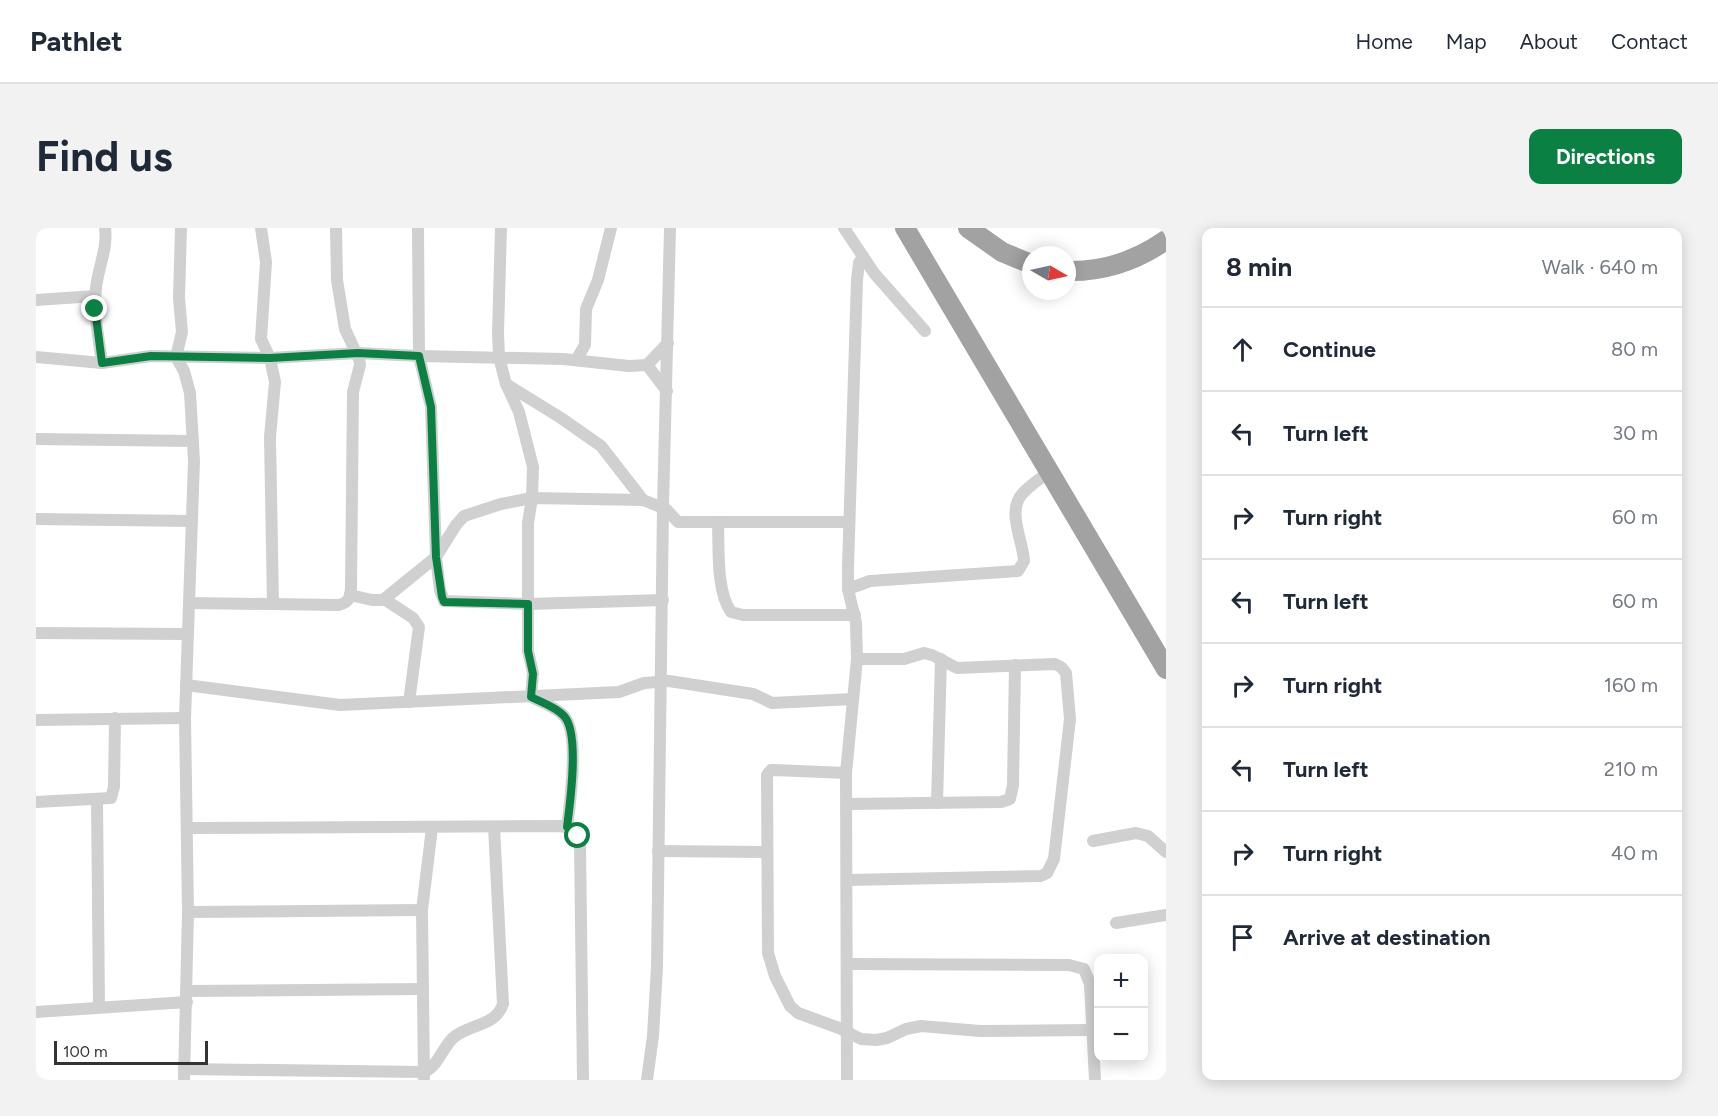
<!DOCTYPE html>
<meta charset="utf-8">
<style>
body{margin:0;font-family:Figtree,sans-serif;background:#f2f2f3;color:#1f2937}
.controls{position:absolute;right:18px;bottom:18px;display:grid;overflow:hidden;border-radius:12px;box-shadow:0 3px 15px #0003}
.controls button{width:54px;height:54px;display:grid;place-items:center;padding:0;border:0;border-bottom:2px solid #e0e1e3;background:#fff;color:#1f2937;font:30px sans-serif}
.compass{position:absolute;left:986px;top:18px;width:54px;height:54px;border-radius:50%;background:#fff;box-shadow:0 3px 15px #0003;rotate:99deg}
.scale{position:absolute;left:18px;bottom:15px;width:154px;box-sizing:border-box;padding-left:6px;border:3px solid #333;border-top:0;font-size:16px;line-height:21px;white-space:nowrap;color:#333;-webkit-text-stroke:4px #fff;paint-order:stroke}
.stop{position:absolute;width:18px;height:18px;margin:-14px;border:4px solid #0b8043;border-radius:50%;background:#fff}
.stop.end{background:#0b8043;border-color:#fff;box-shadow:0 2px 6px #0008}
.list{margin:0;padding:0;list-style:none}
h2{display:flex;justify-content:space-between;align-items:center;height:78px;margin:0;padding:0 24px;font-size:26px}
h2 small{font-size:20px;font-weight:400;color:#747a83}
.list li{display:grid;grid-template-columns:39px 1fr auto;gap:18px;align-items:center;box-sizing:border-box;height:84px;padding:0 24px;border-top:2px solid #e0e1e3}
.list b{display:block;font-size:22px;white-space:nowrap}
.list em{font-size:20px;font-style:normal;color:#747a83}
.icon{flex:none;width:33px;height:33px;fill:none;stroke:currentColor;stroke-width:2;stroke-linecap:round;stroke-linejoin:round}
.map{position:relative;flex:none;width:1130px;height:852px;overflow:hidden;border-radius:12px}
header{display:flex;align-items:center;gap:36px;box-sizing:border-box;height:84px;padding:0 30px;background:#fff;border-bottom:2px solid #e0e1e3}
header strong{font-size:28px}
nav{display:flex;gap:33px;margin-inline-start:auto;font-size:21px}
.intro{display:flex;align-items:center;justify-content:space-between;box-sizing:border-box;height:144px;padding:0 36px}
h1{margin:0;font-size:42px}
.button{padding:15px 27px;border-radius:12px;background:#0b8043;color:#fff;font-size:21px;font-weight:700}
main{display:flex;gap:36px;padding:0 36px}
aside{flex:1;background:#fff;border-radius:12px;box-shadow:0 3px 15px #0003}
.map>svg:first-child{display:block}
</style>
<header>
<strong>Pathlet</strong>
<nav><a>Home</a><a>Map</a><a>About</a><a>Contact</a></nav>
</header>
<div class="intro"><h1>Find us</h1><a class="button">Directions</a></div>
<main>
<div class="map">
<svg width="1130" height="852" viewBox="0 0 1130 852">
<rect width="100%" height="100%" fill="#fff"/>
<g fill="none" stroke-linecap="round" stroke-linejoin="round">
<g stroke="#d0d0d0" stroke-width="12">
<polyline points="145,0 143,70 146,104 140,129 148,143 154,165 158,233 149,490 152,684 148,852"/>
<polyline points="225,0 230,34 225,111 234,130 239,154 234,209 237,376"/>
<polyline points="382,0 383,128 395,179 400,329 404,362 408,373 492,376 627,372"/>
<path d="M465 0 462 105 463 129 470 156 483 184 497 239 496 270 492 295V423L497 445 495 469C505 474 520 479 528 488 544 505 534 576 531 599"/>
<polyline points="808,0 838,45 889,103"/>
<polyline points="0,72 59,68"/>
<polyline points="0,129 66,135 115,128 234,130 322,125 383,128 527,131 593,138 611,137 631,163"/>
<polyline points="540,132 549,117 550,81 562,52 575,0"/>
<path d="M66 135C63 111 57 84 60 60 62 40 72 20 69 0"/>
<polyline points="611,137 632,115"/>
<polyline points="470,156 525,190 565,218 607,272 630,281 642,294 813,294"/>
<polyline points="0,211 157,213"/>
<polyline points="0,291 156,293"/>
<path d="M682 294C683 319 680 363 695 384L707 387H819"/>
<path d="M812 361 834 353 982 343 988 333C987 312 970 283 987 265 994 257 1005 250 1013 244"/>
<polyline points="314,367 336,372 347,372 400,329 420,297 428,288 465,276 496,270 607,272"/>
<polyline points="348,371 377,390 383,399 373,474"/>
<path d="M153 375 302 377C312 375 314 371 315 360L317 164 324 137 323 131 309 101 301 52 300 0"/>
<polyline points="0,405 151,406"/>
<polyline points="150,457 304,477 583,464 608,455 633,453 717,466 736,475 817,471"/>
<polyline points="0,492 149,490"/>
<polyline points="810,545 738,542 735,542 731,547 732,725 739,748 754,778 762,785 803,800 825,811 840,812 851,810 870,801 885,798 944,803 1056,802"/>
<polyline points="61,572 63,778"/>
<polyline points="0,574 75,570 78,559 79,490"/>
<polyline points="901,575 905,431"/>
<polyline points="811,576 965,574 974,571 977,557 979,437"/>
<path d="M151 600 525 598C537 600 541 605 544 616L547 852"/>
<polyline points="1057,613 1100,605 1112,608 1130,624"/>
<polyline points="622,623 731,624"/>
<polyline points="812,652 1005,648 1011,645 1018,631 1034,491 1030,445 1025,439 1019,436 921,440 896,427 888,425 868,431 821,431"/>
<polyline points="152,684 386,682"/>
<polyline points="1080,695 1130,687"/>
<polyline points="811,736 1033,737 1048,741 1054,756 1059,852"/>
<polyline points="151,763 387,761"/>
<polyline points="0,784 151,774"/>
<path d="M148 841 388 844C402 839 407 818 418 809 434 796 460 798 467 776L458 599"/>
<polyline points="388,850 386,682 396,600"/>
<polyline points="611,852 617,808 621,739 627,279 634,0"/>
<polyline points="811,852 810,545 821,431 820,395 812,361 812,339 821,52 823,35 827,28"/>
</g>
<g stroke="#a2a2a2" stroke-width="20">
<polyline points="869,0 1130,441"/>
<polyline points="932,0 966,24 995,36"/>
<path d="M1031 43C1068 44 1100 33 1130 12"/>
</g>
</g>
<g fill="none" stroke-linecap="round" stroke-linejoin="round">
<path stroke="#0b8043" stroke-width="8" d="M59 81 66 135 115 128 234 130 322 125 383 128 395 179 400 329 406 369 408 374 492 376V423L497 446 495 469C505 474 520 479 528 488 544 505 534 576 531 599L537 602 542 608"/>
</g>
</svg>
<div class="controls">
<button>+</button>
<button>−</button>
</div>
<svg class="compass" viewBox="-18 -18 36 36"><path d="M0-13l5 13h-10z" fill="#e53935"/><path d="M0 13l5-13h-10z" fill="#747a83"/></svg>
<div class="scale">100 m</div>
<div class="stop" style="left:542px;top:608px"></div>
<div class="stop end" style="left:59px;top:81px"></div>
</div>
<aside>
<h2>8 min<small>Walk · 640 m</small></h2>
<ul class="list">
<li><svg class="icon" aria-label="ahead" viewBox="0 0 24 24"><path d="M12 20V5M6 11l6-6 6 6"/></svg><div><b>Continue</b></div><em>80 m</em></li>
<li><svg class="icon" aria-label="left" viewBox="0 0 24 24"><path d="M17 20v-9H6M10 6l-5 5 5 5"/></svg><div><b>Turn left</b></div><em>30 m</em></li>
<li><svg class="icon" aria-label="right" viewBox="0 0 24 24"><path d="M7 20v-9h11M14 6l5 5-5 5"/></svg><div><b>Turn right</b></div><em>60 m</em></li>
<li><svg class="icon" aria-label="left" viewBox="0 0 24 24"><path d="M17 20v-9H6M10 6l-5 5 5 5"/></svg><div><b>Turn left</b></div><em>60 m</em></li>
<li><svg class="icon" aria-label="right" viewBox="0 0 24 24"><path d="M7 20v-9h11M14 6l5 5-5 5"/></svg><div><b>Turn right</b></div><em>160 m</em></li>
<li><svg class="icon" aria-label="left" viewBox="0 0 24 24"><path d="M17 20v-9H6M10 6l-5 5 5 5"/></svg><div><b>Turn left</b></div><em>210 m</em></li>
<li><svg class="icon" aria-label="right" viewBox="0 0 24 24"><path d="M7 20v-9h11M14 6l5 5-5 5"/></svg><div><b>Turn right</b></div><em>40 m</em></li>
<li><svg class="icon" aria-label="arrive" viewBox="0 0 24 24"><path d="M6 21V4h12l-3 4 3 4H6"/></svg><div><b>Arrive at destination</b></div></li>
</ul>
</aside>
</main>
